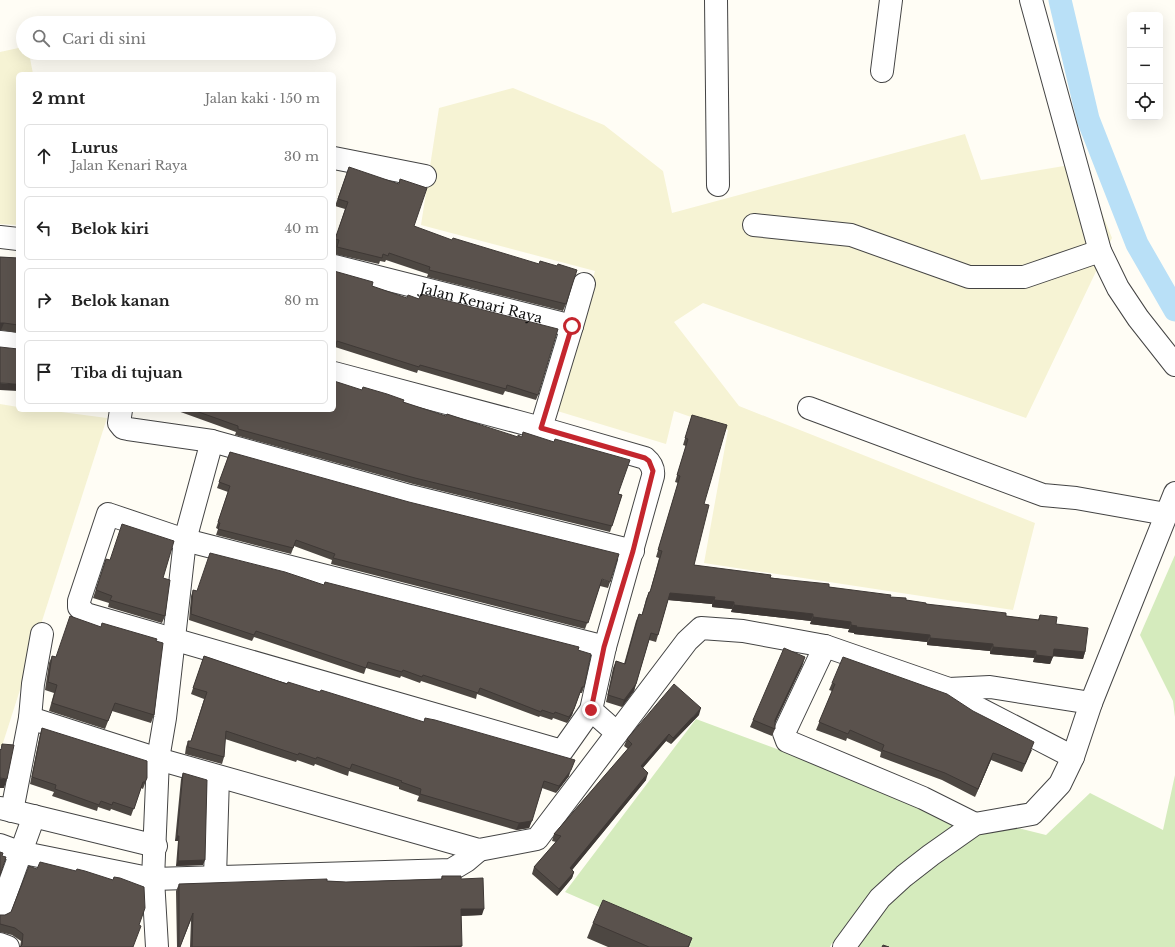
<!DOCTYPE html>
<html lang="id">
<meta charset="utf-8">
<style>
body{margin:0;font-family:"Libre Baskerville",serif;background:#f2f2f2;color:#222}
.controls{position:absolute;right:12px;top:12px;display:grid;overflow:hidden;border-radius:6px;box-shadow:0 4px 16px #0002}
.controls button{width:36px;height:36px;display:grid;place-items:center;padding:0;border:0;border-bottom:1px solid #e0e0e0;background:#fff;color:#222;font:20px sans-serif}
.stop{position:absolute;width:12px;height:12px;margin:-9px;border:3px solid #c4262e;border-radius:50%;background:#fff}
.stop.end{background:#c4262e;border-color:#fff;box-shadow:0 1px 4px #0008}
.list{margin:0;padding:0;list-style:none}
h2{display:flex;justify-content:space-between;align-items:center;height:52px;margin:0;padding:0 16px;font-size:17px}
h2 small{font-size:13px;font-weight:400;color:#767676}
.list li{display:grid;grid-template-columns:26px 1fr auto;gap:12px;align-items:center;box-sizing:border-box;height:64px;margin:0 8px 8px;padding:0 8px;border:1px solid #e0e0e0;border-radius:6px}
.list b{display:block;font-size:15px;white-space:nowrap}
.list p{margin:0;font-size:13px;white-space:nowrap;color:#767676}
.list em{font-size:13px;font-style:normal;color:#767676}
.icon{flex:none;width:22px;height:22px;fill:none;stroke:currentColor;stroke-width:2;stroke-linecap:round;stroke-linejoin:round}
.map{position:relative;flex:none;width:1175px;height:947px;overflow:hidden}
.search{position:absolute;background:#fff;box-shadow:0 4px 16px #0002;left:16px;top:16px;width:320px;height:44px;display:flex;align-items:center;gap:10px;box-sizing:border-box;padding:0 14px;border-radius:22px;color:#767676;font-size:15px}
.panel{position:absolute;background:#fff;box-shadow:0 4px 16px #0002;left:16px;top:72px;width:320px;height:340px;border-radius:6px}
.map>svg:first-child{display:block}
</style>
<div class="map">
<svg width="1175" height="947" viewBox="0 0 1175 947">
<rect width="100%" height="100%" fill="#fffdf5"/>
<g fill="#f6f3d4">
<polygon points="23,47 23,53 29,53 33,74 18,74 18,225 0,224 0,52"/>
<polygon points="513,88 604,125 663,171 672,213 965,134 981,180 1082,163 1112,238 1026,418 703,303 674,322 739,406 1035,523 1013,610 704,563 728,430 674,411 666,444 554,410 595,271 421,225 439,108"/>
<polygon points="0,404 18,407 18,410 46,410 107,418 2,746 0,746"/>
</g>
<g fill="#d5ebbd">
<polygon points="1175,555 1175,717 1173,701 1140,635"/>
<polygon points="696,719 931,806 1046,835 1090,793 1163,830 1175,775 1175,947 847,947 832,943 830,947 691,947 565,892"/>
</g>
<g fill="none" stroke-linecap="round" stroke-linejoin="round">
<polyline stroke="#b9e0f7" stroke-width="23" points="1060,0 1088,119 1137,244 1175,310"/>
<defs>
<g id="minor">
<polyline points="716,0 718,185"/>
<polyline points="1031,0 1100,251 1118,288 1138,318 1175,365"/>
<polyline points="882,71 891,0"/>
<polyline points="334,158 425,176"/>
<polyline points="754,225 851,235 969,277 1024,277 1100,251"/>
<polyline points="0,237 18,239"/>
<path id="s1" d="M334 266 572 326 541 428"/>
<polyline points="572,326 584,284"/>
<polyline points="0,342 18,344"/>
<path d="M334 373 541 428 645 458C651 463 654 469 653 476L605 647 591 710 617 733"/>
<polyline points="809,408 1043,495 1076,498 1166,514"/>
<polyline points="121,410 119,423 123,428 128,429 212,441 410,496 633,551"/>
<polyline points="825,646 784,733 787,741 923,798 975,824"/>
<polyline points="949,689 976,707 1073,757"/>
<polyline points="591,710 562,751 86,614 79,607 79,601 108,514 185,540 605,647"/>
<polyline points="30,718 158,759 479,850 537,839 687,641 701,628 743,631 825,646 949,689 990,687 1091,703"/>
<polyline points="0,808 156,846"/>
<polyline points="12,811 30,718 33,684 42,634"/>
<polyline points="0,845 19,852 153,879 451,870 466,861 479,850"/>
<polyline points="215,877 218,777"/>
<polyline points="0,910 34,816"/>
<polyline points="0,944 8,947"/>
<polyline points="157,947 153,879 158,759 165,718 185,540 212,441"/>
<polyline points="844,947 880,898 904,876 931,855 975,824 1032,814 1060,784 1073,757 1091,703 1175,493"/>
</g>
</defs>
<use href="#minor" stroke="#444" stroke-width="24"/>
<use href="#minor" stroke="#fff" stroke-width="22"/>
</g>
<g fill="#4d4742">
<polygon points="349,167 414,226 566,304 563,311 427,277 428,274 386,260 385,262 380,261 379,264 334,254 336,247 334,246 334,243 345,209 335,206"/>
<polygon points="0,257 18,258 18,333 0,330"/>
<polygon points="334,271 372,286 538,395 536,400 505,391 503,395 418,370 417,373 335,347 334,349"/>
<polygon points="403,402 622,495 610,532 413,484 235,435 236,432 175,410 334,410"/>
<polygon points="692,415 704,504 694,565 890,597 926,604 1006,616 1038,620 1040,615 1056,624 1085,652 1083,659 1053,656 1050,664 1033,662 1034,658 990,654 990,651 927,645 927,642 854,634 854,633 848,632 849,629 810,624 811,621 731,612 732,609 712,607 712,604 668,600 656,642 649,640 634,691 622,707 606,702 613,668 616,661 624,664 636,621 639,614 642,615 646,599 649,592 650,592 659,558 656,557 678,483 675,482 686,446 683,445"/>
<polygon points="230,452 610,582 608,588 600,586 585,629 331,564 332,560 294,546 291,554 216,535 218,529 216,528 228,492 217,488"/>
<polygon points="106,559 163,578 165,616 162,623 108,607 109,603 93,598"/>
<polygon points="324,585 578,650 584,687 582,693 580,693 572,715 567,723 553,718 552,720 540,716 539,717 477,694 476,699 421,681 420,683 401,676 400,678 366,668 364,674 254,637 252,641 189,620 191,596 193,590 196,591"/>
<polygon points="101,627 156,641 154,715 151,723 112,711 105,729 49,711 54,693 45,690 49,663 52,656 56,657"/>
<polygon points="204,656 287,684 569,776 556,793 542,788 529,828 516,830 417,801 419,796 399,789 399,787 349,771 348,776 315,764 314,766 297,760 296,762 225,739 224,757 222,764 185,754 186,747 188,741 191,741 204,699 191,694"/>
<polygon points="803,664 775,722 775,729 772,736 750,727 753,720"/>
<polygon points="832,683 1032,750 1022,772 991,760 975,797 942,780 880,757 881,752 847,738 846,741 816,730 832,691 829,690"/>
<polygon points="699,715 671,744 666,741 643,768 646,780 572,870 574,872 572,878 557,896 532,874 534,867 556,842 552,841 554,834 628,749 624,746 627,739"/>
<polygon points="42,728 147,778 143,789 141,788 131,816 111,809 110,811 98,807 97,811 52,796 54,792 30,784 40,734"/>
<polygon points="183,773 203,865 176,866 178,841 175,841 181,779"/>
<polygon points="37,869 113,880 120,878 20,947 21,941 12,935 0,932 0,915 5,915 11,912"/>
<polygon points="442,876 461,879 482,915 461,916 461,947 190,947 191,920 180,947 177,947 176,891 179,884 327,881 346,882 441,879"/>
<polygon points="593,923 692,938 689,947 608,947 587,938"/>
</g>
<g fill="#3f3936">
<polygon points="0,323 4,323 1,330 0,330"/>
<polygon points="0,383 18,384 18,391 0,390"/>
<polygon points="670,593 715,597 712,604 668,600"/>
<polygon points="714,600 734,602 732,609 712,607"/>
<polygon points="734,605 813,614 811,621 731,612"/>
<polygon points="813,617 851,622 849,629 810,624"/>
<polygon points="851,625 930,635 927,642 854,634 854,633 848,632"/>
<polygon points="930,638 993,644 990,651 927,645"/>
<polygon points="993,647 1036,651 1034,658 990,654"/>
<polygon points="1054,649 1085,652 1083,659 1051,656"/>
<polygon points="1036,655 1053,657 1050,664 1033,662"/>
<polygon points="805,657 803,664 773,728 775,720"/>
<polygon points="636,684 634,691 622,707 624,700"/>
<polygon points="701,708 699,715 671,744 673,738"/>
<polygon points="574,709 572,715 567,723 569,717"/>
<polygon points="669,734 666,741 638,773 641,766"/>
<polygon points="993,753 991,760 975,797 978,789"/>
<polygon points="571,770 569,776 556,793 559,786"/>
<polygon points="648,773 646,780 568,875 570,868"/>
<polygon points="0,778 7,779 4,788 0,788"/>
<polygon points="532,821 529,828 516,830 519,823"/>
<polygon points="177,836 179,836 178,841 175,841"/>
<polygon points="205,860 203,865 176,866 178,861"/>
<polygon points="574,872 572,878 557,896 559,889"/>
<polygon points="461,909 484,909 482,915 458,916"/>
<polygon points="462,946 461,947 411,947"/>
</g>
<g fill="#5a524d" stroke="#3f3936">
<polygon points="349,167 399,184 400,179 427,188 414,226 452,240 453,238 539,264 540,261 557,266 558,264 577,270 566,304 429,270 430,267 389,253 388,256 383,254 382,258 337,247 339,240 335,239 348,202 338,199"/>
<polygon points="0,257 18,258 18,325 4,323 0,323"/>
<polygon points="334,271 373,282 372,286 407,298 408,295 419,299 421,294 558,329 538,395 507,385 506,389 420,365 419,367 337,341 336,345 334,344"/>
<polygon points="0,347 18,349 18,384 0,383"/>
<polygon points="334,381 362,390 363,387 387,394 404,400 403,402 446,416 447,414 518,437 518,435 522,437 523,432 554,442 555,439 630,460 618,494 622,495 612,526 415,478 238,429 238,426 193,410 334,410"/>
<polygon points="692,415 727,425 704,504 709,505 694,565 771,575 770,578 829,584 829,587 891,595 890,597 906,598 906,600 926,603 926,604 1006,613 1006,616 1039,620 1040,615 1057,617 1056,624 1088,628 1085,652 1054,649 1053,657 1036,655 1036,651 993,647 993,644 930,638 930,635 856,627 857,626 851,625 851,622 813,617 813,614 734,605 734,602 714,600 715,597 670,593 658,635 651,633 636,684 624,700 608,695 616,661 625,664 639,614 642,615 649,592 650,592 662,551 658,550 680,476 677,475 688,439 685,438"/>
<polygon points="230,452 409,502 619,554 610,582 602,579 588,623 333,558 335,554 296,540 293,548 218,529 220,523 218,522 230,486 219,482"/>
<polygon points="122,524 174,541 163,578 170,580 165,616 110,600 112,596 96,590 106,559 110,560"/>
<polygon points="210,553 285,572 324,585 325,582 579,647 578,650 591,654 584,687 582,687 574,709 569,717 555,712 554,714 542,710 541,712 480,688 478,693 423,675 422,677 403,670 402,672 368,662 366,668 256,631 254,635 191,614 193,590 197,591"/>
<polygon points="70,616 101,627 102,623 157,639 156,641 163,643 154,715 115,703 108,721 52,703 57,685 48,682 52,656 56,657"/>
<polygon points="784,648 805,657 775,720 775,729 753,720"/>
<polygon points="204,656 287,684 288,682 320,692 321,690 424,722 425,718 435,720 575,760 571,770 559,786 544,781 532,821 519,823 420,794 421,789 401,782 402,781 352,764 350,769 317,757 316,759 299,753 298,755 226,731 224,757 188,747 188,741 191,741 207,692 193,688"/>
<polygon points="843,657 947,694 973,711 1034,742 1025,764 993,753 978,789 945,773 882,750 884,745 850,730 848,734 819,722 835,684 832,683"/>
<polygon points="674,684 701,708 673,738 669,734 641,766 648,773 570,868 574,872 559,889 534,867 561,836 554,834 632,744 627,739"/>
<polygon points="42,728 147,761 147,778 145,782 143,782 134,809 113,802 112,805 101,801 99,805 55,789 56,785 32,777"/>
<polygon points="2,744 14,745 7,779 0,778 0,749 1,750"/>
<polygon points="183,773 207,780 205,860 178,861 179,836 177,836"/>
<polygon points="0,852 3,853 2,856 6,857 0,875"/>
<polygon points="40,862 76,871 77,869 85,871 113,880 114,877 120,878 144,887 145,908 139,925 141,926 133,947 20,947 22,945 23,934 15,928 0,924 0,915 5,915 11,912 29,866 37,869"/>
<polygon points="442,876 461,876 461,879 483,878 484,909 461,909 462,946 411,947 192,947 193,913 180,947 179,947 179,884 327,879 327,881 346,882 442,879"/>
<polygon points="603,900 692,938 688,947 649,947 593,923"/>
<polygon points="883,945 889,947 882,947"/>
</g>
<g fill="none" stroke-linecap="round" stroke-linejoin="round">
<polyline stroke="#c4262e" stroke-width="5" points="572,326 541,428 645,458 649,461 653,471 633,551 604,647 591,710"/>
</g>
<g text-anchor="middle" dominant-baseline="central" stroke-width="4" stroke-linejoin="round" paint-order="stroke">
<g font-size="14" fill="#111" stroke="#fff">
<text stroke="none"><textPath href="#s1" startOffset="152">Jalan Kenari Raya</textPath></text>
</g>
</g>
</svg>
<div class="controls">
<button>+</button>
<button>−</button>
<button><svg class="icon" aria-label="locate" viewBox="0 0 24 24"><circle cx="12" cy="12" r="6"/><path d="M12 2v4M12 18v4M2 12h4M18 12h4"/></svg></button>
</div>
<div class="stop" style="left:572px;top:326px"></div>
<div class="stop end" style="left:591px;top:710px"></div>
<div class="search"><svg class="icon" aria-label="search" viewBox="0 0 24 24"><circle cx="10" cy="10" r="6"/><path d="M15 15l6 6"/></svg>Cari di sini</div>
<section class="panel">
<h2>2 mnt<small>Jalan kaki · 150 m</small></h2>
<ul class="list">
<li><svg class="icon" aria-label="ahead" viewBox="0 0 24 24"><path d="M12 20V5M6 11l6-6 6 6"/></svg><div><b>Lurus</b><p>Jalan Kenari Raya</p></div><em>30 m</em></li>
<li><svg class="icon" aria-label="left" viewBox="0 0 24 24"><path d="M17 20v-9H6M10 6l-5 5 5 5"/></svg><div><b>Belok kiri</b></div><em>40 m</em></li>
<li><svg class="icon" aria-label="right" viewBox="0 0 24 24"><path d="M7 20v-9h11M14 6l5 5-5 5"/></svg><div><b>Belok kanan</b></div><em>80 m</em></li>
<li><svg class="icon" aria-label="arrive" viewBox="0 0 24 24"><path d="M6 21V4h12l-3 4 3 4H6"/></svg><div><b>Tiba di tujuan</b></div></li>
</ul>
</section>
</div>
